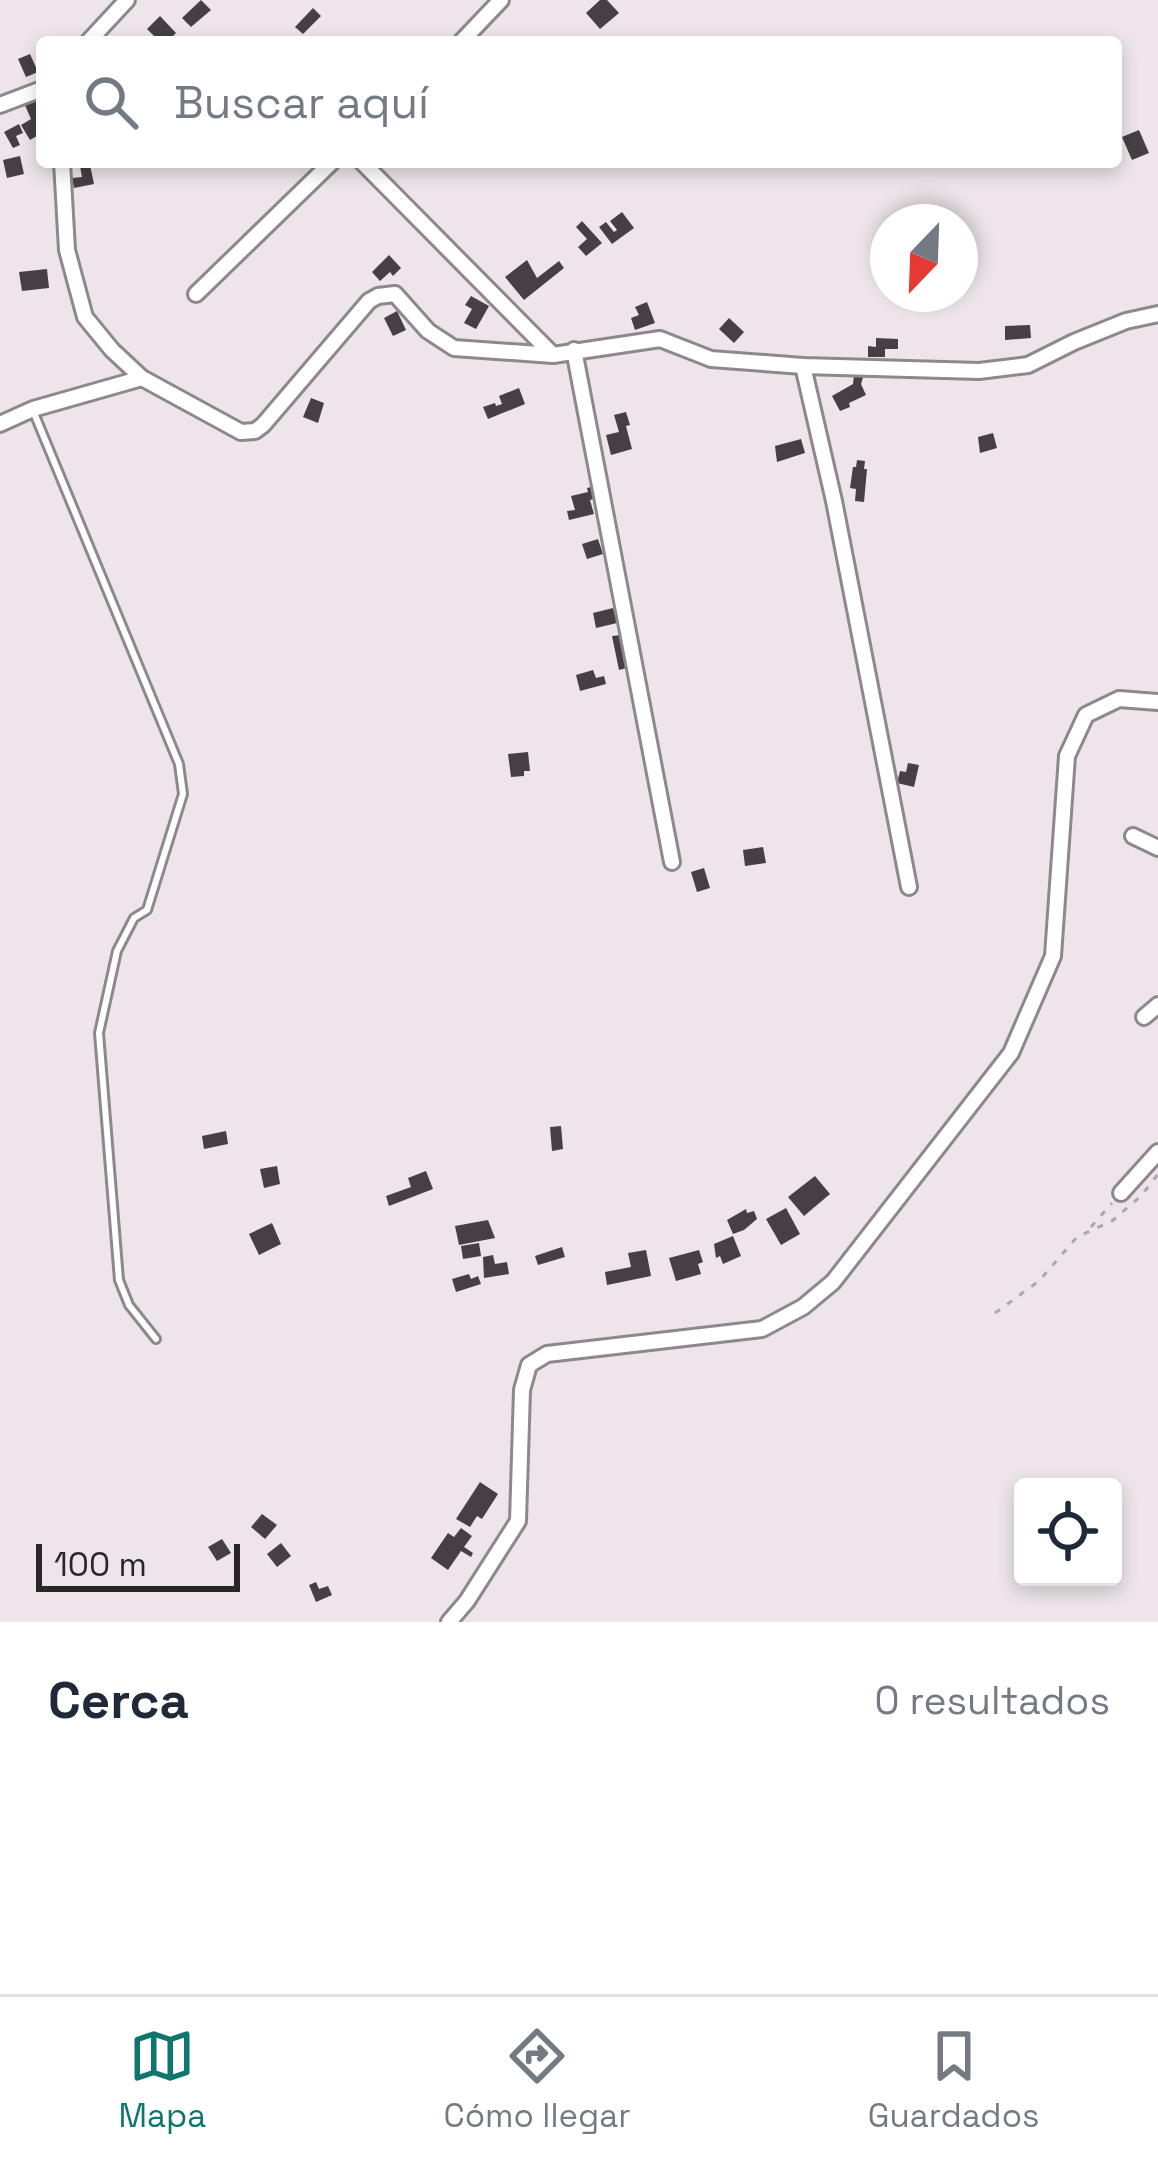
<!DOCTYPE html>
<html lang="es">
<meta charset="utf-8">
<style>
body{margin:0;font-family:"Space Grotesk",sans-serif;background:#f2f2f3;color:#1f2937}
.controls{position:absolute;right:36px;bottom:36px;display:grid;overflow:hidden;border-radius:12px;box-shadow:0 6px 18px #0003}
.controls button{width:108px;height:108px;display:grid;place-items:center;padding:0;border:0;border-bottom:3px solid #e0e1e3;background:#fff;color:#1f2937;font:60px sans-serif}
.compass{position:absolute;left:870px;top:204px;width:108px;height:108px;border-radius:50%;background:#fff;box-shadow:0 6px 18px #0003;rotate:203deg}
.scale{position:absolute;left:36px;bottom:30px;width:204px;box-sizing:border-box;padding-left:12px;border:6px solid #292628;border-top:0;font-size:33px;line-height:42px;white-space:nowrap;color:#292628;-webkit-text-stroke:9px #ede5e9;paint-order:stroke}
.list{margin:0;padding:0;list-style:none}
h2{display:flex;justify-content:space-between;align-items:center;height:156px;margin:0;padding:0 48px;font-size:51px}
h2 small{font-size:39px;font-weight:400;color:#747a83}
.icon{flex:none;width:66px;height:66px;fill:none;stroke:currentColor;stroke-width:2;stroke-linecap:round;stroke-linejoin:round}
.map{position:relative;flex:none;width:1158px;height:1622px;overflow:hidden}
.search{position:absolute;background:#fff;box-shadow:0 6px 18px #0003;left:36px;right:36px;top:36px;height:132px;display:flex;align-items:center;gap:30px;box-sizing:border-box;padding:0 42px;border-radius:12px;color:#747a83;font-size:45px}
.sheet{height:372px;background:#fff}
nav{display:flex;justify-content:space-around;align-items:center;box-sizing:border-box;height:168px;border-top:3px solid #e0e1e3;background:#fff;font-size:33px;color:#747a83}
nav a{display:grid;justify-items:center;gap:6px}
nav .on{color:#0f766e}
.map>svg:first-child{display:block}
</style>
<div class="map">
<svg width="1158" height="1622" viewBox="0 0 1158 1622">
<rect width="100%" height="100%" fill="#ede5e9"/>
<g fill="#463f43">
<polygon points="201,0 211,10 191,27 182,18"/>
<polygon points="600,0 607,0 619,13 600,29 586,13"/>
<polygon points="313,8 321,16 303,34 295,27"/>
<polygon points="160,16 176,33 167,42 160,42 147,29"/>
<polygon points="30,54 38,72 26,77 18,59"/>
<polygon points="34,98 42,116 42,133 30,140 21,125 31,119 24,103"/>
<polygon points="19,124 23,133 16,136 20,145 13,148 4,132"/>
<polygon points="1139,130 1149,153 1132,160 1122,137"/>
<polygon points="20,156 24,174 7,178 3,160"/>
<polygon points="90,165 94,184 74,188 72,178 82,177 80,166"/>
<polygon points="622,212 634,228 612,244 599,227 606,222 614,232 617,230 610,221"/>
<polygon points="582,221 602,243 586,256 578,247 587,239 576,227"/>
<polygon points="389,255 401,268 393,276 390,272 380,281 372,272"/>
<polygon points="527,260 537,278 559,261 564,268 524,300 505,277"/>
<polygon points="47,269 49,288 22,291 19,272"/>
<polygon points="471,296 489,306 476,329 464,323 472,309 465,305"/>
<polygon points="647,302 655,323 635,330 631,318 639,315 635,307"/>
<polygon points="397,311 406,330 393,336 384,318"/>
<polygon points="729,318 744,332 734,343 719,329"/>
<polygon points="1030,325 1031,338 1005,340 1005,326"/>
<polygon points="876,338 898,339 898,349 885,349 885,357 868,357 868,346 876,347"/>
<polygon points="864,374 861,384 866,395 849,403 850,407 840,411 832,396 853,384 854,375"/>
<polygon points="519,388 525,404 488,419 483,407 495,403 496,406 502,404 499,396"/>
<polygon points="311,398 324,403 318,423 303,417"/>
<polygon points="626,412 630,425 626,426 632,449 611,455 606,435 619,432 614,415"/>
<polygon points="993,433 997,448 980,453 978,437"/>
<polygon points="801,439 805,453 777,462 775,446"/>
<polygon points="857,460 865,461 864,469 867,469 864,502 855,501 856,489 850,488 853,467 856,467"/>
<polygon points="595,486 598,498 590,500 594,514 569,520 567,511 575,510 571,496 588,492 587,488"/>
<polygon points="598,539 603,554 587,559 582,544"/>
<polygon points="613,608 617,623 596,628 593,613"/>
<polygon points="621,635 623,643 626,642 631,667 619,670 612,636"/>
<polygon points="593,670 596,678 604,676 606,684 580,691 576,675"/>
<polygon points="528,752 530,771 524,771 524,776 511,777 508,754"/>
<polygon points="908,763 919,765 914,787 897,783 900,771 906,772"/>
<polygon points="763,847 766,863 745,866 743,850"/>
<polygon points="704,868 710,888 697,892 691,872"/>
<polygon points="561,1126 563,1149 552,1151 550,1127"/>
<polygon points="226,1131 228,1144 204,1149 202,1136"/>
<polygon points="277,1166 280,1184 264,1188 260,1169"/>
<polygon points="426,1171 433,1189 389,1206 386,1196 411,1187 408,1178"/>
<polygon points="815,1176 830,1194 804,1216 788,1197"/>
<polygon points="786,1208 800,1234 781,1245 766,1219"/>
<polygon points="746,1209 747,1213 754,1211 757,1219 744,1230 733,1234 727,1220"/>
<polygon points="488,1220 495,1238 459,1245 455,1226"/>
<polygon points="272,1223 281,1244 259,1255 249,1234"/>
<polygon points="733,1236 741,1256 723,1264 720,1256 716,1258 714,1244"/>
<polygon points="479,1243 481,1256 463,1259 461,1246"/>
<polygon points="562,1247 565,1257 538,1265 535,1256"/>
<polygon points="646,1250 651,1276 607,1285 605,1272 631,1267 628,1253"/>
<polygon points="699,1250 703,1262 698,1264 701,1274 676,1281 669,1258"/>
<polygon points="493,1255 495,1264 507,1262 509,1274 484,1278 483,1257"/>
<polygon points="469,1274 471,1279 478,1276 481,1284 456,1292 452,1279"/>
<polygon points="480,1482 498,1494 482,1519 477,1516 470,1527 456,1519"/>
<polygon points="262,1514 277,1525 265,1539 251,1527"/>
<polygon points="461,1528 472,1536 464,1547 473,1553 471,1557 461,1551 448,1570 431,1558 448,1533 454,1537"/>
<polygon points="222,1539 231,1553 217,1561 208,1547"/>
<polygon points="281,1543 291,1556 277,1567 267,1554"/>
<polygon points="316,1582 319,1589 328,1586 332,1595 316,1602 309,1585"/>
</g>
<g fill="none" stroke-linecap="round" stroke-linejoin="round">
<defs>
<polyline id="lane" points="34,413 179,764 183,794 147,910 134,918 117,951 99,1033 119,1280 129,1305 156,1339"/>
<g id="street">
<polyline points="88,42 127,0"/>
<polyline points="461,42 501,0"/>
<polyline points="0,105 42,89"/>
<polyline points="62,162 67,250 85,317 112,350 142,378 241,432 255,431 263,425 369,301 378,296 395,294 428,331 454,348 553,355 660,339 711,359 803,366 979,371 1028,365 1074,342 1126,321 1158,314"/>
<polyline points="362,162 553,355"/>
<polyline points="196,294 332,162"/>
<polyline points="574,350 672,862"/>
<polyline points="803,366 834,501 909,887"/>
<polyline points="0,424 33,409 142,378"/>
<polyline points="1133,836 1158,848"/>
<polyline points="1144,1017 1158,1005"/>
<polyline points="1121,1193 1158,1152"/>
<polyline points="449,1622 467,1601 518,1521 522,1390 529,1365 547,1354 762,1329 803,1307 833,1282 1011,1053 1053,956 1067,756 1086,715 1119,699 1158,702"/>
</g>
</defs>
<use href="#lane" stroke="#8e878b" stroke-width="12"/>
<use href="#street" stroke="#8e878b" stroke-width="20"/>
<g stroke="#ada6aa" stroke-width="3" stroke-dasharray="6 9" stroke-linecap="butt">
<polyline points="1091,1227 1112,1203"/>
<polyline points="995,1313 1039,1281 1077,1237 1112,1221 1141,1196 1158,1174"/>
</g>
<use href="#lane" stroke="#fff" stroke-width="6"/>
<use href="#street" stroke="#fff" stroke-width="14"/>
</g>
</svg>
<div class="controls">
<button><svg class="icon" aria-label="locate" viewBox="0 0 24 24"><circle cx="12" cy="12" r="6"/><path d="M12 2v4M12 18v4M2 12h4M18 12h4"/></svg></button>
</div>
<svg class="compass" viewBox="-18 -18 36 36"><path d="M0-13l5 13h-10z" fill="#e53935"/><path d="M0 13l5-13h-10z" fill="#747a83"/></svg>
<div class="scale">100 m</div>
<div class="search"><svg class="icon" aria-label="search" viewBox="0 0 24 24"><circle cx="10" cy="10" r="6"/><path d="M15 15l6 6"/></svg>Buscar aquí</div>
</div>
<section class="sheet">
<h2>Cerca<small>0 resultados</small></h2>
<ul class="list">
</ul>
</section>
<nav>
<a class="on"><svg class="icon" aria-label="map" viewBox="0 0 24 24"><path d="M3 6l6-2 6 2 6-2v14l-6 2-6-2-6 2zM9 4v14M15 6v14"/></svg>Mapa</a>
<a><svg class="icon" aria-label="directions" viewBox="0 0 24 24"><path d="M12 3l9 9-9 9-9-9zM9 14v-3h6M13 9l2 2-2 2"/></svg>Cómo llegar</a>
<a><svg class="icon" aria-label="saved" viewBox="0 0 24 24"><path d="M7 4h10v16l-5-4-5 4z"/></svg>Guardados</a>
</nav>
